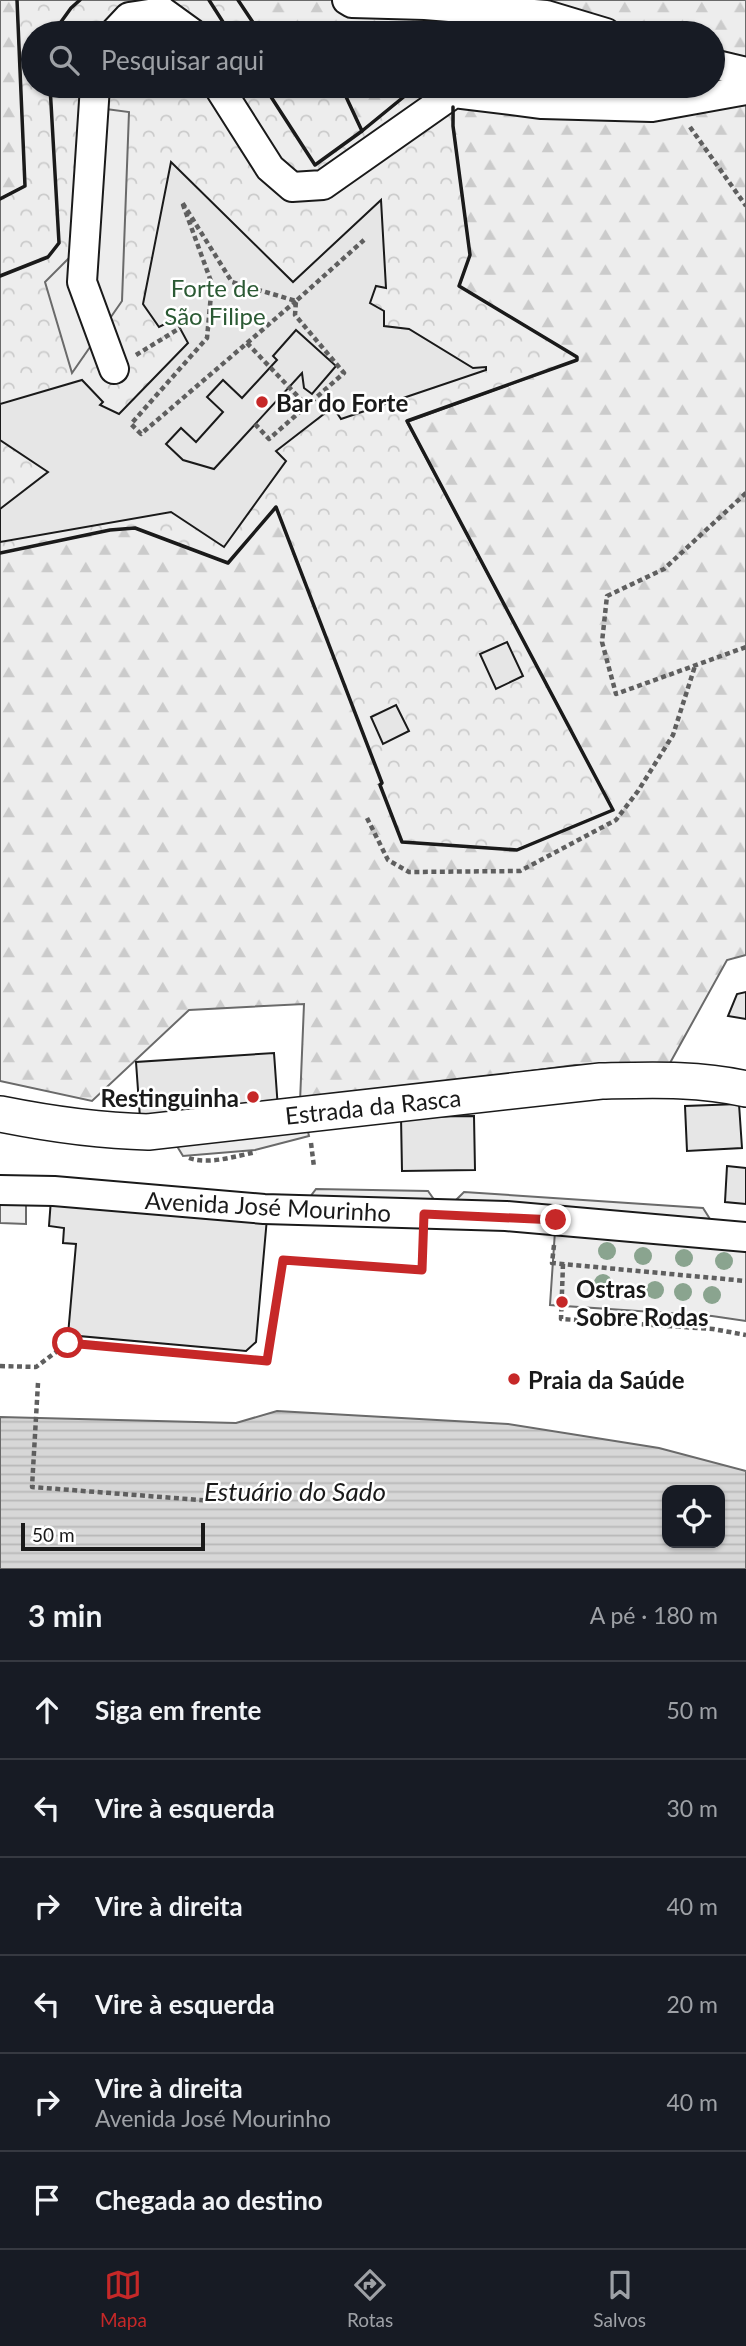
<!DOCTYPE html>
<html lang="pt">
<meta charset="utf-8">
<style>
body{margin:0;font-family:Lato,sans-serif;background:#20242c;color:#f1f3f6}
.controls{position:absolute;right:21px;bottom:21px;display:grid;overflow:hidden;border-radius:14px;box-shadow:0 2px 5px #0004}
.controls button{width:63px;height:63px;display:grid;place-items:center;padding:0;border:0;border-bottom:2px solid #363941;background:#171b24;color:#f1f3f6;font:35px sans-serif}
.scale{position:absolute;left:21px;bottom:18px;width:184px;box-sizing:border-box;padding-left:7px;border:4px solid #1a1a1a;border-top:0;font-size:19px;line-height:24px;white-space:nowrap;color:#1a1a1a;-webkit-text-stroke:5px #fff;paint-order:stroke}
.stop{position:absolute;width:21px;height:21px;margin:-16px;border:5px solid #c62828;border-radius:50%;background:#fff}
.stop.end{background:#c62828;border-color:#fff;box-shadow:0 2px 7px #0008}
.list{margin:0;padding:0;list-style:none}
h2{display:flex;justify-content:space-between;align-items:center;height:91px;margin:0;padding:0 28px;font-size:30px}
h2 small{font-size:23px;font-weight:400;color:#9ea1a6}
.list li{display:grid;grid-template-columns:46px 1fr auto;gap:21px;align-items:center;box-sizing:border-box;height:98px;padding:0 28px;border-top:2px solid #363941}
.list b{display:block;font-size:26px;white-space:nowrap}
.list p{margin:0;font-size:23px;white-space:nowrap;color:#9ea1a6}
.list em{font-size:23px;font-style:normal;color:#9ea1a6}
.icon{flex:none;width:38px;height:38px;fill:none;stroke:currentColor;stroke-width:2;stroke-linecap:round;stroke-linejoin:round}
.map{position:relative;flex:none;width:746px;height:1569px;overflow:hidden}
.search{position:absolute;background:#171b24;box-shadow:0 2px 5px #0004;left:21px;right:21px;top:21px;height:77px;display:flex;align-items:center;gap:18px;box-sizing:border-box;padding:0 24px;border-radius:38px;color:#9ea1a6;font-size:26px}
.sheet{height:679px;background:#171b24}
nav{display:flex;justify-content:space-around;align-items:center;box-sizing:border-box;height:98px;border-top:2px solid #363941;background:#171b24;font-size:19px;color:#9ea1a6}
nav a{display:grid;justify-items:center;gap:4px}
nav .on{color:#c62828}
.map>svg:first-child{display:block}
</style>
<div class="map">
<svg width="746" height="1569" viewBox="0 0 746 1569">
<defs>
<pattern id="forest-firs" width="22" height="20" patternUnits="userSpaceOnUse" patternTransform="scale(1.75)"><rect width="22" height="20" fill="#ededed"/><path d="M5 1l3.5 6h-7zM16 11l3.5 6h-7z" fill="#cbcbcb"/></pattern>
<pattern id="park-crowns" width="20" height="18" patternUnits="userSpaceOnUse" patternTransform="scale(1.75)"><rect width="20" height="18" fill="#ededed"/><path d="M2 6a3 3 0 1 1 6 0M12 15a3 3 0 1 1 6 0" fill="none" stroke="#cbcbcb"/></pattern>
<pattern id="water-rules" width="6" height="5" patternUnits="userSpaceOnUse" patternTransform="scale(1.75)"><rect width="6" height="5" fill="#d7d7d7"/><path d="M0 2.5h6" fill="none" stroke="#b8b8b8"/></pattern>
</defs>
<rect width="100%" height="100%" fill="#fff"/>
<g fill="url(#forest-firs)" stroke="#6a6a6a" stroke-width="2">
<polygon points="0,0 17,0 25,186 0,199"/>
<polygon points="238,0 746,0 746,955 727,960 670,1063 575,1065 300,1102 304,1004 189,1010 92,1101 0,1081 0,553 110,530 135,528 228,563 276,507 382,783 380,784 613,810 407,421 577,360 577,357 459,286 470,255 453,126 454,86 713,86 713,33 260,33"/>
<polygon points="341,86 417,86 362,131"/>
</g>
<polygon fill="url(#park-crowns)" stroke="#6a6a6a" stroke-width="2" points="17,0 238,0 260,33 33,33 33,86 295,86 298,91 306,86 341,86 362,131 417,86 454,86 453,126 470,255 459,286 577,357 577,360 407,422 613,810 517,850 402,842 380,785 382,783 276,507 228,563 135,528 110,530 0,553 0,199 25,186"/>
<g fill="#ededed" stroke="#6a6a6a" stroke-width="2">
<polygon points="106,109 129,112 122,301 72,373 45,282 97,230"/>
<polygon points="306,1123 309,1136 255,1150 183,1156 172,1138"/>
<polygon points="316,1189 428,1191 435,1201 307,1201"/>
<polygon points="464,1192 703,1208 710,1219 455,1201"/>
<polygon points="0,1197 26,1197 26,1224 0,1223"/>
<polygon points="555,1231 746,1248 746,1321 712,1316 550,1305"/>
</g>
<path fill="url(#water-rules)" stroke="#6a6a6a" stroke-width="2" fill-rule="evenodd" d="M277 1411 508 1424 659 1448 746 1471V1569H0V1417L236 1423ZM667 1490H720V1543H667Z"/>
<g fill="#e6e6e6" stroke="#1a1a1a" stroke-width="2">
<polygon points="171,162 293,282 381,200 386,288 376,286 370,303 384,311 384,326 409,329 473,368 486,367 486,370 341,419 333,407 276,451 286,461 224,547 171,512 0,542 0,509 48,472 0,440 0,404 82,380 103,402 100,405 119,414 188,343 175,319 159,327 143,304"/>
<polygon points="296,330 336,366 312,394 304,388 302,373 214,469 183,460 166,444 181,428 196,442 223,412 207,397 223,380 242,398 277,360 273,356"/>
<polygon points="507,642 523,676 496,689 480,654"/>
<polygon points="396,705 409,731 383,744 371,717"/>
<polygon points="746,992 746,1019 728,1016 737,994"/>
<polygon points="274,1053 278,1109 140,1118 136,1062"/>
<polygon points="739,1104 742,1148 687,1151 685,1106"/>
<polygon points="474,1116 475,1170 402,1171 401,1117"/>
<polygon points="727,1166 746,1168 746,1204 725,1202"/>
<polygon points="51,1199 267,1218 256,1342 246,1351 68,1335 76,1244 63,1243 64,1228 49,1226"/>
</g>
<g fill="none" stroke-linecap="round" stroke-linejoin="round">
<defs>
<g id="minor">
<polyline points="347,0 352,3 425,5 546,15 606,33"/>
<polyline points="114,33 129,17 163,12 192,33"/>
<polyline points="713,64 746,72"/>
<polyline points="95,86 82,282 114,369"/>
<polyline points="218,86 270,168 292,187 323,185 454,93 542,104 652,107 746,90"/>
<polyline points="0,1190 54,1191 264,1209 506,1216 746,1237"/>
</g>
<path id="major" d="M0 1114C50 1124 97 1131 148 1132L601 1081C650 1080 699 1078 746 1089"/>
</defs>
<use href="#minor" stroke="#1a1a1a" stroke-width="32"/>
<use href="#major" stroke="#1a1a1a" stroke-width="38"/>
<g stroke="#5f5f5f" stroke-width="4.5" stroke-dasharray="5 3.5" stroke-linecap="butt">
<polyline points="690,127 746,206"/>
<polyline points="296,301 141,434 131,424 207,338 212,284 182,202 232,282 296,301 364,240"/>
<polyline points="247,343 307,406"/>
<polyline points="136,355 180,328"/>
<polyline points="255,424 269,439 344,373 295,315 296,301"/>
<polyline points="746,493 664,569 607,596 602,642 616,694 746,647"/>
<polyline points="367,818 388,860 409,872 520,871 616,820 638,791 673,735 695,666"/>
<polyline points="311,1143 314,1167"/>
<path d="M189 1158C209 1165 236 1156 256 1152"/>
<polyline points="554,1245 552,1263 746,1281"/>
<polyline points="563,1264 561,1319 713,1329 746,1335"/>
<polyline points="0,1366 36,1367 68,1343 267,1361 283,1260 422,1270 423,1239"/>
<polyline points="38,1383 32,1487 213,1501"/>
</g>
<use href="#minor" stroke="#fff" stroke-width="28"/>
<use href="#major" stroke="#fff" stroke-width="35"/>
<g stroke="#1a1a1a" stroke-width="3.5">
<polyline points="209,0 230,33"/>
<polyline points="238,0 260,33"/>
<polyline points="53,33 71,8 80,0"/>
<polyline points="264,86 315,165 362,131"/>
<polyline points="295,86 298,91 306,86"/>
<polyline points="341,86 362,131 417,86"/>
<polyline points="0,199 25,186 17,0"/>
<polyline points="0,276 48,257 59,243 50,86"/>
<polyline points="0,553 110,530 135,528 228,563 276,507 382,783 380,785 402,842 517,850 613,810 407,421 577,360 577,357 459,286 470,255 453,126 453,107"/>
</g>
</g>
<g fill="#8aa48f">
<circle cx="607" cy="1251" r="9"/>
<circle cx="643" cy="1256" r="9"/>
<circle cx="684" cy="1258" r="9"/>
<circle cx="724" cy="1261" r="9"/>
<circle cx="603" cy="1283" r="9"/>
<circle cx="655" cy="1290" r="9"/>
<circle cx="683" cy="1292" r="9"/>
<circle cx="712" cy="1295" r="9"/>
</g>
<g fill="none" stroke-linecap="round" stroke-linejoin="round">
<polyline stroke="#c62828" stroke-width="9" points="68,1343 267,1361 283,1260 422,1270 424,1214 556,1220"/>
</g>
<g fill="#c62828" stroke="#fff" stroke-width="2.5">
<circle cx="262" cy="402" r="7"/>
<circle cx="253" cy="1097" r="7"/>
<circle cx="562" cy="1302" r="7"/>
<circle cx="514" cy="1379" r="7"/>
</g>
<g text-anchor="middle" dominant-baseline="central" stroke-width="5" stroke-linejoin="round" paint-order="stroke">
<g font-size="24" fill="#2b5a34" stroke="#fff">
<text x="215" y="287">Forte de<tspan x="215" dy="28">São Filipe</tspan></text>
</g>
<g font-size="24" font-weight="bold" fill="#1a1a1a" stroke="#fff" text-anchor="start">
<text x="276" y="402">Bar do Forte</text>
<text x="239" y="1097" text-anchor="end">Restinguinha</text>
<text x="576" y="1288">Ostras<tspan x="576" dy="28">Sobre Rodas</tspan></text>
<text x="528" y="1379">Praia da Saúde</text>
</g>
<g font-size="24" fill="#1a1a1a" stroke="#fff">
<text transform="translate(373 1106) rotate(-6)">Estrada da Rasca</text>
<text transform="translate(268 1206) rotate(3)">Avenida José Mourinho</text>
</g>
<g font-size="26" font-style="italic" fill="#1a1a1a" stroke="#fff">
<text x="295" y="1491">Estuário do Sado</text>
</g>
</g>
</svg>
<div class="controls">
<button><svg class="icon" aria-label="locate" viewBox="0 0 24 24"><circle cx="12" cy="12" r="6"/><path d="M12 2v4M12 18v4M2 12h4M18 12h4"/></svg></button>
</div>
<div class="scale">50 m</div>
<div class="stop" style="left:68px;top:1343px"></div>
<div class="stop end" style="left:556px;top:1220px"></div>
<div class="search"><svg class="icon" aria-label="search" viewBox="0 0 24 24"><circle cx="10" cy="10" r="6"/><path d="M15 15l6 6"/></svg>Pesquisar aqui</div>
</div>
<section class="sheet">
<h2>3 min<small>A pé · 180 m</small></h2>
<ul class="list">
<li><svg class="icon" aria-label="ahead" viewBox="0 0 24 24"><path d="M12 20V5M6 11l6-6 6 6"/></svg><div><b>Siga em frente</b></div><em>50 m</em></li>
<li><svg class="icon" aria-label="left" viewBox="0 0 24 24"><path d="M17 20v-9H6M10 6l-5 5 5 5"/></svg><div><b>Vire à esquerda</b></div><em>30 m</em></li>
<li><svg class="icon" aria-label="right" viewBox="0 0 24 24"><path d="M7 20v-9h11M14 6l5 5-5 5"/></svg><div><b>Vire à direita</b></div><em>40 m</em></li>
<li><svg class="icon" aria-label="left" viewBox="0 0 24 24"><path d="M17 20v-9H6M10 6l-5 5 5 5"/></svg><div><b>Vire à esquerda</b></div><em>20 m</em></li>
<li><svg class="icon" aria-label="right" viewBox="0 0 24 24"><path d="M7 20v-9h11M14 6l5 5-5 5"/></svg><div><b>Vire à direita</b><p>Avenida José Mourinho</p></div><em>40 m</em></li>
<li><svg class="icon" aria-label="arrive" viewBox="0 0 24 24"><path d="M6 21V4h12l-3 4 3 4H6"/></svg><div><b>Chegada ao destino</b></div></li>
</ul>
</section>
<nav>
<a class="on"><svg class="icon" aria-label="map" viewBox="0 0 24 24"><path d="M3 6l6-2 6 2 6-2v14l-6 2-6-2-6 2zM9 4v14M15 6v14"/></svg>Mapa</a>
<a><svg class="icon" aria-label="directions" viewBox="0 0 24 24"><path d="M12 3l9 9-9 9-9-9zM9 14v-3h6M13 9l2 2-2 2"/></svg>Rotas</a>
<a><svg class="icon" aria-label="saved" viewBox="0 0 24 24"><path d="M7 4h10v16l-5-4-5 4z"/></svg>Salvos</a>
</nav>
